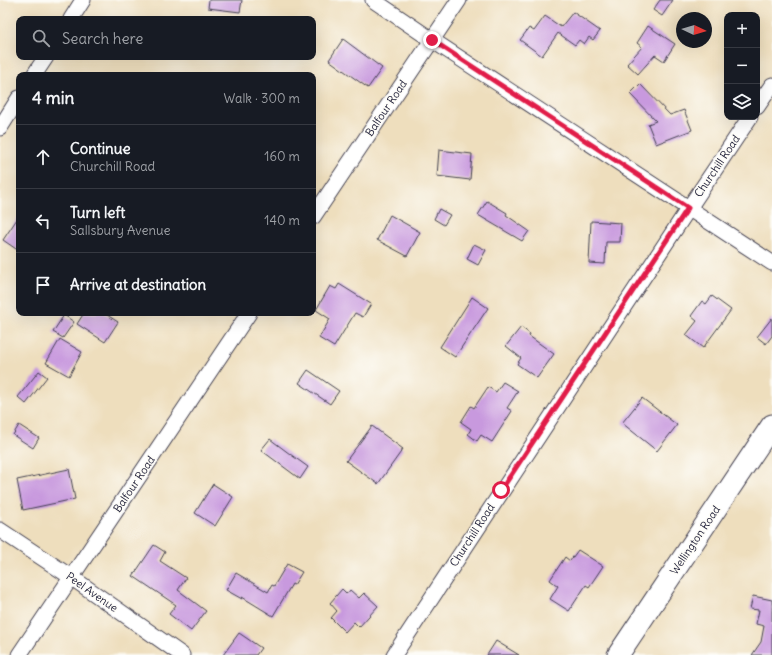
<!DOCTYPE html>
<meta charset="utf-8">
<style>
body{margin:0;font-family:Delius,sans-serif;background:#20242c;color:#f1f3f6}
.controls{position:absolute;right:12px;top:12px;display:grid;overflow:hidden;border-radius:8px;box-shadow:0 4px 16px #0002}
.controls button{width:36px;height:36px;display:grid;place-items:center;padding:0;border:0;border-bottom:1px solid #363941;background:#171b24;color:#f1f3f6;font:20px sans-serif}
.compass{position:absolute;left:676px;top:12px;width:36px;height:36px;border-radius:50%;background:#171b24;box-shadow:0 4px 16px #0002;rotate:94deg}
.stop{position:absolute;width:12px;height:12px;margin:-9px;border:3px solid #e11d48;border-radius:50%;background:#fff}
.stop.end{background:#e11d48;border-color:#fff;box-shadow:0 1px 4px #0008}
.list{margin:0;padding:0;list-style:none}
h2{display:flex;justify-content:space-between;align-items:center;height:52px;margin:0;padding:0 16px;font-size:17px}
h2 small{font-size:13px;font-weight:400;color:#9ea1a6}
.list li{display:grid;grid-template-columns:26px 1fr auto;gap:12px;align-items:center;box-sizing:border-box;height:64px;padding:0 16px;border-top:1px solid #363941}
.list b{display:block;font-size:15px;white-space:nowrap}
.list p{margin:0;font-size:13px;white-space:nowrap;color:#9ea1a6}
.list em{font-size:13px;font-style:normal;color:#9ea1a6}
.icon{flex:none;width:22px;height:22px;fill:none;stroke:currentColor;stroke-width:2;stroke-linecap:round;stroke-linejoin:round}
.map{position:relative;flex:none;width:772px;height:655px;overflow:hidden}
.search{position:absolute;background:#171b24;box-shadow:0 4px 16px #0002;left:16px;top:16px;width:300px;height:44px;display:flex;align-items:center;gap:10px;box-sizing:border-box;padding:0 14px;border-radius:8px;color:#9ea1a6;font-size:15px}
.panel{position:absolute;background:#171b24;box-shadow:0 4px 16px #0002;left:16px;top:72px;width:300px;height:244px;border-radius:8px}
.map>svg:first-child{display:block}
</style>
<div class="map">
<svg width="772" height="655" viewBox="0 0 772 655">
<rect width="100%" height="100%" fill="#fdfcf7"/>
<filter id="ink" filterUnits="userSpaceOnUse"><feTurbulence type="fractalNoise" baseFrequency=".025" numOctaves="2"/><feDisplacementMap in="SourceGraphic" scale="8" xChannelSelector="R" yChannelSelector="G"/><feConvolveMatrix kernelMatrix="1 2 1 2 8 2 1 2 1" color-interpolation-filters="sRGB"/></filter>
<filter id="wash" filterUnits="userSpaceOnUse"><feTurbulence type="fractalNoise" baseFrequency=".012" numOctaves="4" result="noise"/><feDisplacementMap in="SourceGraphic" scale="16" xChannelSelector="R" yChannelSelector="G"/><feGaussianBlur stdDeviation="0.9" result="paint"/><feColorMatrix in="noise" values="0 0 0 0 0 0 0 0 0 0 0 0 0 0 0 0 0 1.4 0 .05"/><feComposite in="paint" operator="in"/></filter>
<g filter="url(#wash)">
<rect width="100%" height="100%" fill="#eedebd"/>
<g id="blocks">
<g fill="#c899de">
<polygon points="209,0 242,0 240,12 208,8"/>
<polygon points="660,0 673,0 662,16 653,10"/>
<polygon points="573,12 600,31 593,40 589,37 584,44 579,40 575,45 558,33 542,56 520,40 529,28 534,31 545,16 561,27"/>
<polygon points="648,26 675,44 664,61 655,55 638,74 627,64 642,47 637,43"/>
<polygon points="343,39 382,68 368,88 329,60"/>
<polygon points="640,84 670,115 684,110 692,130 656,144 648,124 656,121 630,94"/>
<polygon points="439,150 472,154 470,180 437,176"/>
<polygon points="487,201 507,213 506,215 529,231 522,241 478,215"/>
<polygon points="439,209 450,215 444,225 434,219"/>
<polygon points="390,215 420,232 407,256 377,240"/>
<polygon points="19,216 19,251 3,240"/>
<polygon points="591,221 621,223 620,242 606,242 605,264 589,263"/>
<polygon points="474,244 486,250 478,265 467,259"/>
<polygon points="339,284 371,304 363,317 355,313 334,347 319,338 330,319 316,310 330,286 336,289"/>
<polygon points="712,296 731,310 703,348 686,335 697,321 691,316 702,301 706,304"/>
<polygon points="472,297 488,308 455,357 440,347"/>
<polygon points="84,313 104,313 118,322 105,342 77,324"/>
<polygon points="64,315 74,322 63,338 53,332"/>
<polygon points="772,318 772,336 766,344 757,337"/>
<polygon points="521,327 530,334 529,336 554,354 537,378 517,364 521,358 506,346"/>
<polygon points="60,339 82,352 69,376 46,363"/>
<polygon points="308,370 339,391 330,404 299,383"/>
<polygon points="39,371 47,377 26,404 18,397"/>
<polygon points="503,382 518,391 507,408 512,411 492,442 481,435 477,441 468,434 471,429 461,422 471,406 474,408 488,387 496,392"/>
<polygon points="642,398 677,425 657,451 622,423"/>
<polygon points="19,425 39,438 33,448 13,435"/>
<polygon points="372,426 403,449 378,484 346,461"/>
<polygon points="270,439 290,454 308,467 300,479 261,450"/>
<polygon points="69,469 75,499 23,510 17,480"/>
<polygon points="213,484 233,497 215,526 195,513"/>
<polygon points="154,545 165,552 160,561 186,578 178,590 206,611 191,631 169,614 176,605 133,576"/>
<polygon points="578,550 603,566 589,587 586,585 569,611 550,599 558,586 550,580 565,557 570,561"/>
<polygon points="287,564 302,572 294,585 292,584 273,616 242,597 242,599 226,590 236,573 268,592 272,585 274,586"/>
<polygon points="342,589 347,594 350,590 359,598 364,593 378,606 359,627 354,622 345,632 331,618 337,611 330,603"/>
<polygon points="753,596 772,600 772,655 752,655 761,642 764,626 756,624 759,610 750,609"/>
<polygon points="239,633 261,648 256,655 223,655"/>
<polygon points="496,641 519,655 487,655"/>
</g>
</g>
</g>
<g filter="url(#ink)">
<use href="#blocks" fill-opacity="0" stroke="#413e4e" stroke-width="1"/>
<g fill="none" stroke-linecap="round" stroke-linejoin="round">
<defs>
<g id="street">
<polyline points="373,0 432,40 772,263"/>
<polyline points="71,19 83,0"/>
<polyline points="34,75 46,57"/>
<polyline points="757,107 772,85"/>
<polyline points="0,128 19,98"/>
<polyline points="313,217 459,0"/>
<polyline points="0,530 71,577 182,655"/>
<polyline points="19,655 249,313"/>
<polyline points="394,655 689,208 750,117"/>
</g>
<polyline id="secondary" points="618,655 772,425"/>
</defs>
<use href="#street" stroke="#413e4e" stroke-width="17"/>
<use href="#secondary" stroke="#413e4e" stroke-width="23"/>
<use href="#street" stroke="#fff" stroke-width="15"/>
<use href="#secondary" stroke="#fff" stroke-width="21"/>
</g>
</g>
<g fill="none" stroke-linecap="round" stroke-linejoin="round" filter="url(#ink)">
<polyline stroke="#e11d48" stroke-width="5" points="432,40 688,208 501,490"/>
</g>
<g text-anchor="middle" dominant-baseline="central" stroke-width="3" stroke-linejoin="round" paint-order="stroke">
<g font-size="11" fill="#22223b" stroke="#fdfcf7">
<text transform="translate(386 108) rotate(-56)">Balfour Road</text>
<text transform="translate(717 166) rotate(-56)">Churchill Road</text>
<text transform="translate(134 484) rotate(-56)">Balfour Road</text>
<text transform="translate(472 535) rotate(-57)">Churchill Road</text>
<text transform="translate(695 540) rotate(-56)">Wellington Road</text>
<text transform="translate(92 592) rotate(35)">Peel Avenue</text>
</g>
</g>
</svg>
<div class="controls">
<button>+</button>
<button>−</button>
<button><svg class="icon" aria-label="layers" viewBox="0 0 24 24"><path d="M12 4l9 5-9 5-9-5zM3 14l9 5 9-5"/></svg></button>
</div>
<svg class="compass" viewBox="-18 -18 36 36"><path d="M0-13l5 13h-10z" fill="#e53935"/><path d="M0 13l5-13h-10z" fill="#9ea1a6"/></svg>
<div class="stop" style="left:501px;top:490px"></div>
<div class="stop end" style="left:432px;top:40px"></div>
<div class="search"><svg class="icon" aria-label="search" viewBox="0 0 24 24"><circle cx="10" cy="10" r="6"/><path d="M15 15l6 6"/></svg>Search here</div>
<section class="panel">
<h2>4 min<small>Walk · 300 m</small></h2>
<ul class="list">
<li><svg class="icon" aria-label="ahead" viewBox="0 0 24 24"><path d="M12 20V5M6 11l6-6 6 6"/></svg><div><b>Continue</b><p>Churchill Road</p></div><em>160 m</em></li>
<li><svg class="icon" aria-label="left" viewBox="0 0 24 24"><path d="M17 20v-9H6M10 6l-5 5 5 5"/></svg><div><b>Turn left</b><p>Sallsbury Avenue</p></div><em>140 m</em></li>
<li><svg class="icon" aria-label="arrive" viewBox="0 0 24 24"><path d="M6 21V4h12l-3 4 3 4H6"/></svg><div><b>Arrive at destination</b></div></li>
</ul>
</section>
</div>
